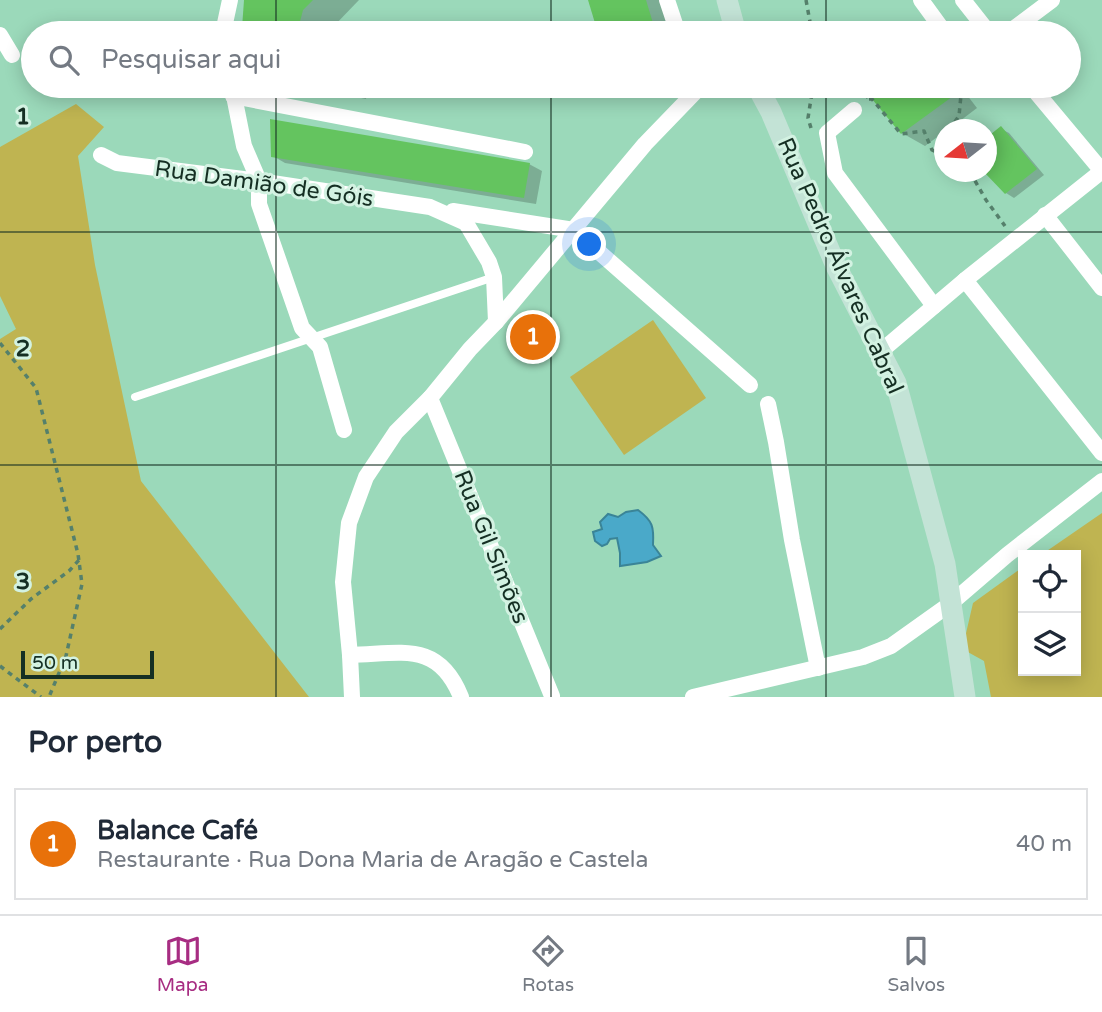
<!DOCTYPE html>
<html lang="pt">
<meta charset="utf-8">
<style>
body{margin:0;font-family:"Varela Round",sans-serif;background:#f2f2f3;color:#1f2937}
.controls{position:absolute;right:21px;bottom:21px;display:grid;overflow:hidden;border-radius:0px;box-shadow:0 4px 18px #0003}
.controls button{width:63px;height:63px;display:grid;place-items:center;padding:0;border:0;border-bottom:2px solid #e0e1e3;background:#fff;color:#1f2937;font:35px sans-serif}
.compass{position:absolute;left:934px;top:119px;width:63px;height:63px;border-radius:50%;background:#fff;box-shadow:0 4px 18px #0003;rotate:253deg}
.scale{position:absolute;left:21px;bottom:18px;width:133px;box-sizing:border-box;padding-left:7px;border:4px solid #152f23;border-top:0;font-size:19px;line-height:24px;white-space:nowrap;color:#152f23;-webkit-text-stroke:5px #d3f2e2;paint-order:stroke}
.you{position:absolute;left:590px;top:245px;width:24px;height:24px;margin:-18px;border:5px solid #fff;border-radius:50%;background:#1a73e8;box-shadow:0 0 0 10px #1a73e833}
.badge{display:grid;place-items:center;width:46px;height:46px;border-radius:50%;background:#a72d82;color:#fff;font-size:23px;font-weight:700}
.pin{position:absolute;translate:-50% -50%;border:4px solid #fff;box-shadow:0 2px 7px #0006}
.list{margin:0;padding:0;list-style:none}
h2{display:flex;justify-content:space-between;align-items:center;height:91px;margin:0;padding:0 28px;font-size:30px}
h2 small{font-size:23px;font-weight:400;color:#747a83}
.list li{display:grid;grid-template-columns:46px 1fr auto;gap:21px;align-items:center;box-sizing:border-box;height:112px;margin:0 14px 14px;padding:0 14px;border:2px solid #e0e1e3;border-radius:0px}
.list b{display:block;font-size:26px;white-space:nowrap}
.list p{margin:0;font-size:23px;white-space:nowrap;color:#747a83}
.list em{font-size:23px;font-style:normal;color:#747a83}
.icon{flex:none;width:38px;height:38px;fill:none;stroke:currentColor;stroke-width:2;stroke-linecap:round;stroke-linejoin:round}
.map{position:relative;flex:none;width:1102px;height:697px;overflow:hidden}
.search{position:absolute;background:#fff;box-shadow:0 4px 18px #0003;left:21px;right:21px;top:21px;height:77px;display:flex;align-items:center;gap:18px;box-sizing:border-box;padding:0 24px;border-radius:38px;color:#747a83;font-size:26px}
.sheet{height:217px;background:#fff}
nav{display:flex;justify-content:space-around;align-items:center;box-sizing:border-box;height:98px;border-top:2px solid #e0e1e3;background:#fff;font-size:19px;color:#747a83}
nav a{display:grid;justify-items:center;gap:4px}
nav .on{color:#a72d82}
.map>svg:first-child{display:block}
</style>
<div class="map">
<svg width="1102" height="697" viewBox="0 0 1102 697">
<rect width="100%" height="100%" fill="#9bd9ba"/>
<g fill="#bfb451">
<polygon points="76,104 104,127 78,156 95,265 141,481 309,697 0,697 0,339 16,329 0,296 0,147"/>
<polygon points="653,320 706,398 624,455 570,377"/>
<polygon points="1102,513 1102,697 991,697 984,661 966,651 964,642 973,603 1023,567 1023,671 1076,671 1076,555 1041,555"/>
</g>
<path fill="#4aa9c9" stroke="#3a8497" stroke-width="2" d="M638 510C653 521 654 527 653 545L661 556 647 562 620 566V553L617 538 610 539 607 544 602 546 595 541 593 532 602 529 600 522 608 514 618 517 626 512Z"/>
<g fill="#0003">
<polygon points="246,0 359,0 333,27 331,33 254,33 244,27"/>
<polygon points="590,0 664,0 671,24 660,27 662,33 600,33"/>
<polygon points="313,86 368,86 366,99 319,89"/>
<polygon points="893,86 960,86 977,108 948,130 944,130 944,132 925,146 902,133 875,99"/>
<polygon points="1001,129 1009,133 1044,175 1014,198 1006,193"/>
<polygon points="273,156 529,164 542,171 536,204 285,163"/>
</g>
<g fill="#64c45f">
<polygon points="244,0 313,0 303,10 297,33 267,33 242,28"/>
<polygon points="588,0 646,0 656,33 598,33"/>
<polygon points="890,86 949,86 956,94 901,134 872,99"/>
<polygon points="270,119 530,163 524,198 271,157"/>
<polygon points="1001,126 1037,169 1005,194 984,172 986,172 986,138"/>
</g>
<g fill="none" stroke-linecap="round" stroke-linejoin="round">
<g stroke="#55806b" stroke-width="3.5" stroke-dasharray="5 5" stroke-linecap="butt">
<polyline points="806,0 812,33"/>
<polyline points="863,86 868,98"/>
<polyline points="869,99 872,99 901,134 924,131 932,150 944,155"/>
<polyline points="811,128 808,118 813,86"/>
<polyline points="949,130 959,116 961,95 969,89 970,86"/>
<polyline points="937,151 940,138 944,134"/>
<polyline points="970,172 986,200 1005,226"/>
<polyline points="0,343 36,388 78,554 82,584 66,656 49,697"/>
<polyline points="0,629 31,599 69,571 79,560"/>
<polyline points="0,666 41,697"/>
</g>
<polyline stroke="#fff" stroke-width="8" points="135,397 494,277"/>
<g stroke="#fff" stroke-width="16">
<polyline points="667,0 678,33"/>
<polyline points="921,0 945,33"/>
<polyline points="963,0 989,33"/>
<polyline points="225,33 224,28 230,0"/>
<polyline points="1008,33 1052,0"/>
<polyline points="0,35 12,55"/>
<polyline points="232,86 244,146 259,181 259,204 302,328 320,347 344,430"/>
<polyline points="1031,86 1102,171"/>
<polyline points="233,96 525,152"/>
<polyline points="854,110 827,133 835,173 934,306"/>
<polyline points="101,155 117,163 259,181 430,207 466,223 489,262 494,277 496,322"/>
<polyline points="453,211 574,230 750,385"/>
<polyline points="1045,215 1102,288"/>
<polyline points="965,280 1102,453"/>
<polyline points="880,352 965,280 1102,171"/>
<polyline points="430,398 552,696"/>
<polyline points="768,404 776,442 792,540 818,668"/>
<path d="M350 655C401 654 438 640 461 697"/>
<polyline points="352,697 350,655 343,582 349,523 366,477 396,432 430,398 470,349 496,322 645,144 701,86"/>
<polyline points="693,697 863,657 891,646 950,604 1007,555 1102,481"/>
</g>
<g stroke="#c3e3d6" stroke-width="21">
<polyline points="727,0 736,33"/>
<polyline points="757,86 771,112 836,266 896,383 945,564 965,697"/>
</g>
</g>
<path fill="none" stroke="#152f23" stroke-width="2" stroke-opacity="0.55" d="M276 0V33M551 0V33M826 0V33M276 86V697M551 86V697M826 86V697M0 232H1102M0 465H1102"/>
<g text-anchor="middle" dominant-baseline="central" stroke-width="6" stroke-linejoin="round" paint-order="stroke">
<g font-size="23" fill="#152f23" stroke="#d3f2e2">
<text transform="translate(264 184) rotate(8)">Rua Damião de Góis</text>
<text transform="translate(840 266) rotate(66)">Rua Pedro Álvares Cabral</text>
<text transform="translate(491 547) rotate(68)">Rua Gil Simões</text>
</g>
</g>
<g font-size="23" text-anchor="middle" font-weight="bold" fill="#152f23" stroke="#d3f2e2" stroke-width="6" stroke-linejoin="round" paint-order="stroke">
<text x="23" y="124">1</text>
<text x="23" y="356">2</text>
<text x="23" y="589">3</text>
</g>
</svg>
<div class="controls">
<button><svg class="icon" aria-label="locate" viewBox="0 0 24 24"><circle cx="12" cy="12" r="6"/><path d="M12 2v4M12 18v4M2 12h4M18 12h4"/></svg></button>
<button><svg class="icon" aria-label="layers" viewBox="0 0 24 24"><path d="M12 4l9 5-9 5-9-5zM3 14l9 5 9-5"/></svg></button>
</div>
<svg class="compass" viewBox="-18 -18 36 36"><path d="M0-13l5 13h-10z" fill="#e53935"/><path d="M0 13l5-13h-10z" fill="#747a83"/></svg>
<div class="scale">50 m</div>
<div class="you"></div>
<div class="pin badge" style="left:533px;top:337px;background:#e8710a">1</div>
<div class="search"><svg class="icon" aria-label="search" viewBox="0 0 24 24"><circle cx="10" cy="10" r="6"/><path d="M15 15l6 6"/></svg>Pesquisar aqui</div>
</div>
<section class="sheet">
<h2>Por perto<small></small></h2>
<ul class="list">
<li><span class="badge" style="background:#e8710a">1</span><div><b>Balance Café</b><p>Restaurante · Rua Dona Maria de Aragão e Castela</p></div><em>40 m</em></li>
</ul>
</section>
<nav>
<a class="on"><svg class="icon" aria-label="map" viewBox="0 0 24 24"><path d="M3 6l6-2 6 2 6-2v14l-6 2-6-2-6 2zM9 4v14M15 6v14"/></svg>Mapa</a>
<a><svg class="icon" aria-label="directions" viewBox="0 0 24 24"><path d="M12 3l9 9-9 9-9-9zM9 14v-3h6M13 9l2 2-2 2"/></svg>Rotas</a>
<a><svg class="icon" aria-label="saved" viewBox="0 0 24 24"><path d="M7 4h10v16l-5-4-5 4z"/></svg>Salvos</a>
</nav>
